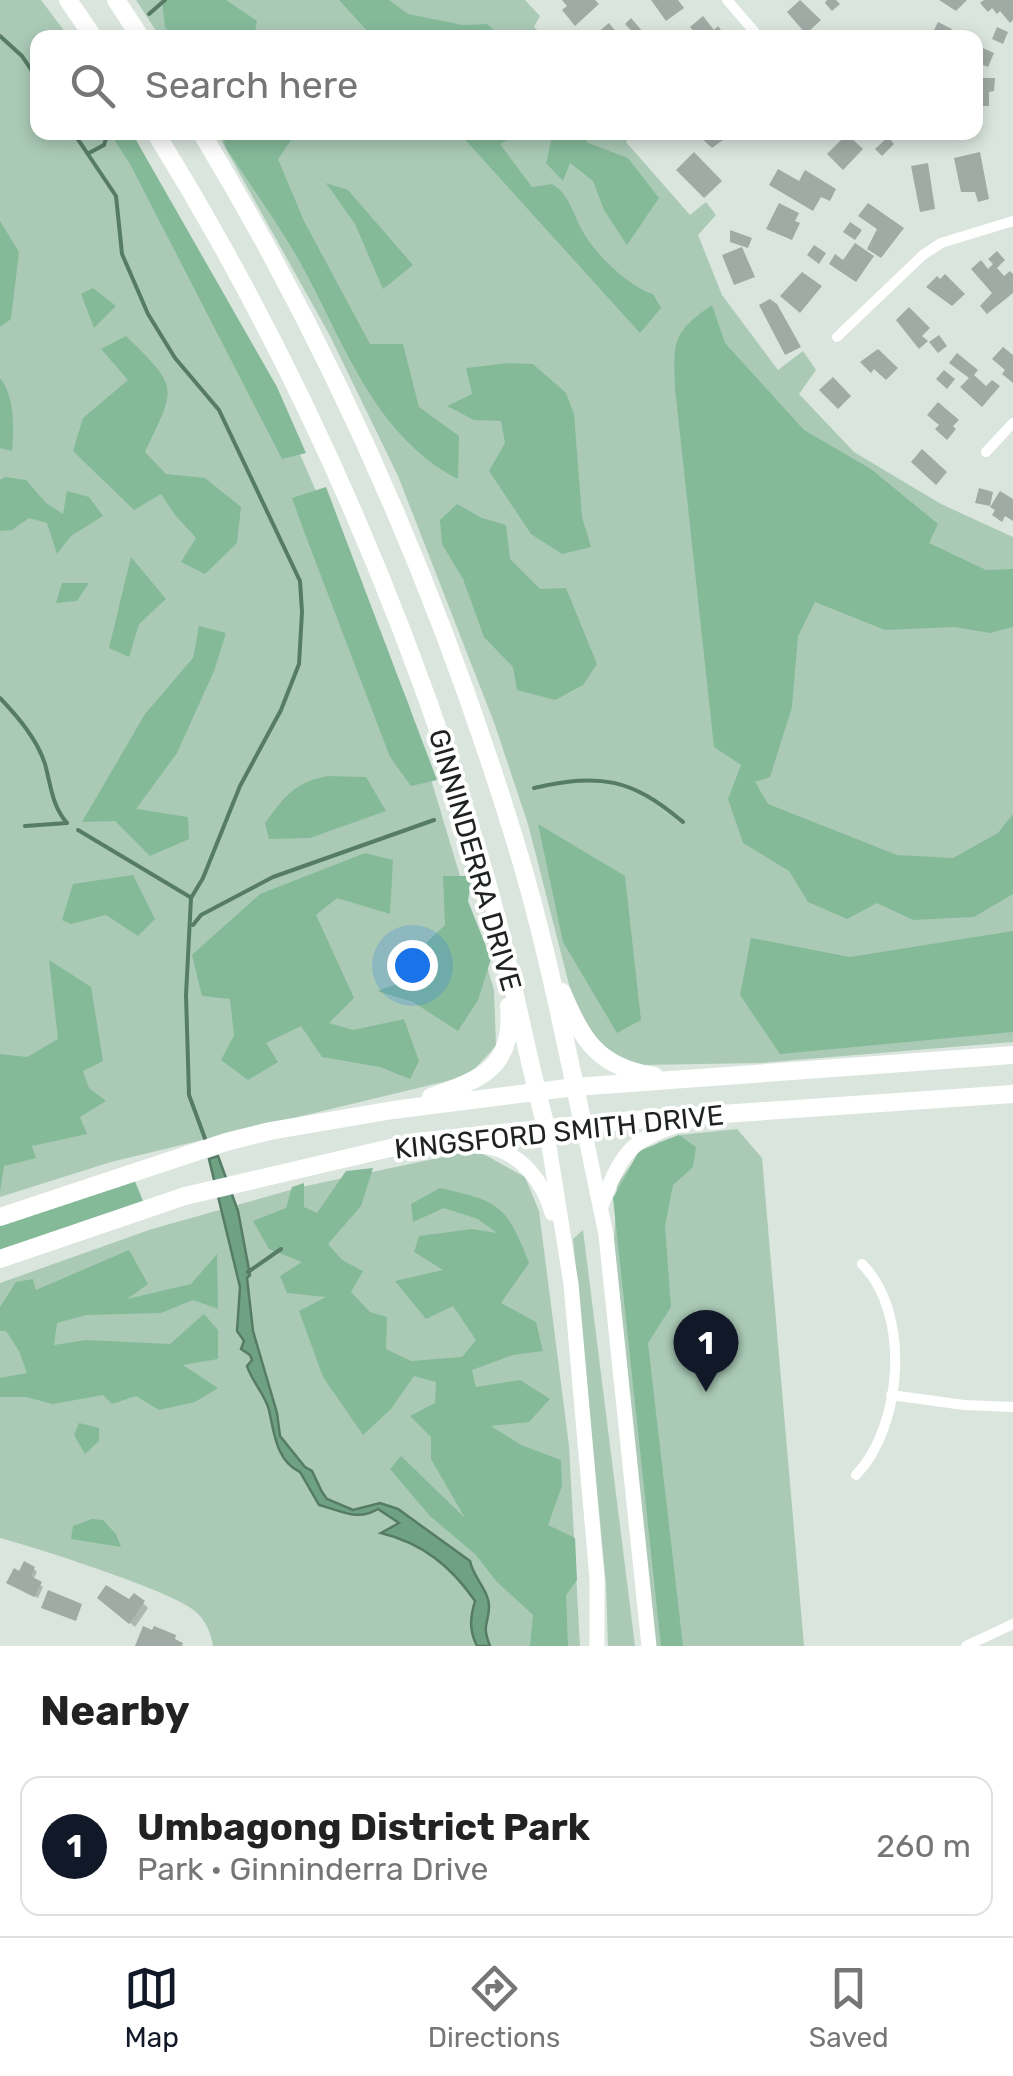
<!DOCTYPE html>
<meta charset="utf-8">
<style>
body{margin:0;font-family:Rubik,sans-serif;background:#f2f2f2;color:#222}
.you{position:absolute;left:412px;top:965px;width:35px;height:35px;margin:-25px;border:8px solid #fff;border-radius:50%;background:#1a73e8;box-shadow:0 0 0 15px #1a73e833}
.badge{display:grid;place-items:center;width:65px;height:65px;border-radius:50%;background:#111827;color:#fff;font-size:32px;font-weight:700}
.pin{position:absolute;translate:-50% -82px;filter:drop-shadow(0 2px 5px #0008)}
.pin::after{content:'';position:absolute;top:52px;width:35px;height:30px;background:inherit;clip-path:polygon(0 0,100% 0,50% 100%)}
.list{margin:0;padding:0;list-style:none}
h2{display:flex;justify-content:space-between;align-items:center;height:130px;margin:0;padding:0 40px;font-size:42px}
h2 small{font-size:32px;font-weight:400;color:#767676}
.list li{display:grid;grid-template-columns:65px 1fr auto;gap:30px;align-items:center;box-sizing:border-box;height:140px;margin:0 20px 20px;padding:0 20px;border:2px solid #e0e0e0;border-radius:20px}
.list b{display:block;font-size:38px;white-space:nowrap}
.list p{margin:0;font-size:32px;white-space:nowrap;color:#767676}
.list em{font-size:32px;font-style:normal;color:#767676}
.icon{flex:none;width:55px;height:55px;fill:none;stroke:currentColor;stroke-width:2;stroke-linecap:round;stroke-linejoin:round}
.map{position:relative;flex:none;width:1013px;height:1646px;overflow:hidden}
.search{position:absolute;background:#fff;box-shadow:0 5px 15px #0003;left:30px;right:30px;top:30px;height:110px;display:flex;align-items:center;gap:25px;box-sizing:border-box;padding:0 35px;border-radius:20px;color:#767676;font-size:38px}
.sheet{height:290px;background:#fff}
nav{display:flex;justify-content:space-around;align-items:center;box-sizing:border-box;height:140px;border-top:2px solid #e0e0e0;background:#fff;font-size:28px;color:#767676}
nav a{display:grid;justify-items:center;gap:5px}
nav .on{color:#111827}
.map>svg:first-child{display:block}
</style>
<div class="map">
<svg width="1013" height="1646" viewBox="0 0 1013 1646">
<rect width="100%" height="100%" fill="#dae5de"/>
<g fill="#aacab6">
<polygon points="0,0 41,0 69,37 38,38 38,132 125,133 225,296 302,459 408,702 494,990 496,1046 468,1076 111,1162 0,1197"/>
<polygon points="136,0 525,0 540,16 534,27 545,37 160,37"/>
<polygon points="217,133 632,133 626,142 690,215 706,202 716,215 698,235 722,295 778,370 803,351 816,370 799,394 854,452 941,504 1013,537 1013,1042 760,1063 641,1065 603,1053 576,1012 528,824 495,725 398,476 329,334"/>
<polygon points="737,1129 762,1158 804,1646 655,1646 614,1240 617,1184 637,1157 659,1142 679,1135"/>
<path d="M476 1150 525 1177 539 1211 569 1446 580 1646H213C211 1633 206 1621 196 1612 176 1592 34 1547 0 1538V1283L152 1229 301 1187Z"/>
<polygon points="583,1230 635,1646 608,1646 606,1584 573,1239"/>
</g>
<g fill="#85ba99">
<polygon points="162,0 226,0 257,21 254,37 178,37 165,28"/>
<polygon points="339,0 389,0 408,14 463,25 487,24 501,37 373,37"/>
<polygon points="110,133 132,133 277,387 306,453 282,459 130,164"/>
<path d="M222 133H296L278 159 304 221 370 344H403L419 407 459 436 458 479C367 432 340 327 290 245 270 212 247 180 226 148Z"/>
<path d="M459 133H521L500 144 532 187 552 184C570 195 572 212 582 230 594 253 629 287 653 294L661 308 640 333Z"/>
<polygon points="553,133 582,133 588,143 628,158 659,198 627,245 604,210 593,181 570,163 563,181 546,163"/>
<polygon points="326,183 348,190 413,265 383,289 355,224"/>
<polygon points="0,221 19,252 11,319 0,327"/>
<polygon points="93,288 116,306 94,328 81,294"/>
<path d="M712 305 725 343 804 430 871 469 938 524 929 543 986 570 1013 569V627L990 633 954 627 885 630 815 602 798 636 792 707 770 777 755 782 768 804 897 855 953 858 998 833 1013 814V894L974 917 913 920 877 903 847 919 808 902 789 871 743 843 728 799 741 765 714 747 675 388C673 340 673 332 712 305Z"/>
<path d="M126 336C180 389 176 386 145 452L166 474 205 478 241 507 237 543 205 574 181 562 196 538 175 515 161 494 134 510 73 451 83 418 128 380 101 349Z"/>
<polygon points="509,363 533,364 566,393 574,414 582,517 591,547 562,554 531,534 489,471 505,443 501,421 474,420 447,406 472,394 466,368"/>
<path d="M0 378C15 397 14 428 12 451L0 448Z"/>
<polygon points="5,477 26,480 46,503 63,514 67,491 89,497 103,516 71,536 57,554 47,523 29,518 12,530 0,531 0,480"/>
<polygon points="326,487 437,780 411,786 390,757 305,534 292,498"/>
<polygon points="457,504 482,518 506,525 510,559 540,589 566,588 597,664 583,685 555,700 517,690 513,667 484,637 463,579 442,544 440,520"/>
<polygon points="131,557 166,599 139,624 129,657 109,648"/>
<polygon points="62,583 89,583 77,601 56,603"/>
<polygon points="199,626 226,633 214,671 177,753 136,809 188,817 189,839 150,856 115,821 82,822 145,714 193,658"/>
<path d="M327 776 366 777 386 811 310 838 269 839 265 823C285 796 294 783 327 776Z"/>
<polygon points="538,824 625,876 641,1020 617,1033 563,942"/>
<polygon points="365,853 393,860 390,914 337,898 316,915 354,998 329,1023 353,1030 404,1019 419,1061 410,1079 380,1067 322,1057 301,1026 266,1043 278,1062 248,1080 221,1060 234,1035 230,999 202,996 192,955 260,894"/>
<polygon points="133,875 155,919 138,936 106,915 71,924 62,920 73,884"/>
<polygon points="443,876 472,876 468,901 491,959 478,1000 458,1031 413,1002 377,991 397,984 431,980 427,942 445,925"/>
<polygon points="1013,931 1013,1032 780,1054 740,995 751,938 850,957"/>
<polygon points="49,960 91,987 103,1061 83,1071 89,1088 106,1101 80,1117 87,1134 32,1146 36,1158 4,1166 0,1192 0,1054 27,1057 58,1039"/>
<polygon points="679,1135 696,1147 693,1167 673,1185 665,1226 671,1307 648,1343 683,1646 661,1646 613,1198 639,1151"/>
<path d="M373 1168 361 1206 328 1244 342 1260 363 1271 351 1292 370 1312 387 1317 386 1349 411 1361 462 1357 476 1340 453 1306 426 1319 395 1281 443 1270 414 1252 419 1236 472 1229 497 1233 478 1219 444 1208 413 1222 411 1204 440 1188C499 1201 507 1205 529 1263L501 1303 536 1322 543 1351 513 1355 472 1370 476 1387 520 1380 550 1399 529 1422 491 1426 521 1445 561 1460 562 1486 548 1525 575 1538 577 1580 566 1595 568 1646H530L533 1615 496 1581 476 1555 430 1516 390 1469 401 1456 465 1518 431 1459V1437L410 1416 435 1403 436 1382 414 1376 391 1409 363 1435 323 1377 299 1311 326 1297 287 1293 280 1276 302 1262 269 1249 253 1221 286 1208 292 1187 304 1183V1207L317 1213 346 1171Z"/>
<polygon points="134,1179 143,1201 0,1250 0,1226"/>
<polygon points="129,1250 148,1284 127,1299 191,1284 217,1254 218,1309 193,1300 161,1313 86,1315 57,1323 54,1345 86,1340 170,1344 204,1314 218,1330 218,1359 183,1365 218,1388 195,1402 159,1410 136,1396 112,1404 103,1395 53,1404 26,1397 0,1397 0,1378 27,1373 19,1351 6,1331 0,1331 0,1307 16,1282 33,1279 36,1290"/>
<polygon points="79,1423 99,1428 99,1441 85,1454 74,1435"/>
<polygon points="92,1519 103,1520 116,1534 121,1547 71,1539 73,1526"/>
</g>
<path fill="#6ea283" stroke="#567c65" stroke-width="2.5" d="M218 1156 238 1211 250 1275 247 1278 253 1331 277 1413 280 1436 305 1467 312 1471 322 1492 327 1499 353 1510 380 1503 398 1509 470 1561C473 1577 489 1591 489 1606 489 1625 481 1623 490 1646H477C469 1630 470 1618 475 1601 451 1566 422 1543 381 1533L399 1523 378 1509C357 1522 340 1510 319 1505L300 1472C276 1461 274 1432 269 1410 265 1394 252 1382 247 1366L252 1360 250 1355 241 1349 244 1341 237 1331 240 1287 209 1159Z"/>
<g fill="#0003">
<polygon points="34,1569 37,1572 33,1580 43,1587 38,1598 12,1585 20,1574"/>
<polygon points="105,1602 143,1603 148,1608 135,1627"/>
</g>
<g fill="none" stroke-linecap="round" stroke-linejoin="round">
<g stroke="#567c65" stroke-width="4">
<polyline points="149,14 165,0"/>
<polyline points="0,36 22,56 38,80"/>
<polyline points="73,132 116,196 122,254 148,314 175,358 219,410 300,581 302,612 299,664 281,710 240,786 203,878 191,898 186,995 189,1095 207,1144"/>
<polyline points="89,153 104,145 108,132"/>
<path d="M0 698C18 717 37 739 45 764 51 786 52 806 67 823"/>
<path d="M534 788C600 773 631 778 683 822"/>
<polyline points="25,826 67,823"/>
<polyline points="78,830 190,897"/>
<polyline points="193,925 201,915 273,877 434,820"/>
<polyline points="248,1272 281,1249"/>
</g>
</g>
<g fill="#a1aba5">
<polygon points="562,0 595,0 599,4 575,26 562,10 567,6"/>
<polygon points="651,0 678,0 684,8 666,21"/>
<polygon points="800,0 821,20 806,34 787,12"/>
<polygon points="827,0 836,0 840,4 832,11 825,3"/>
<polygon points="939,0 967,0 956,11"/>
<polygon points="984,0 1013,0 1013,20 1010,23 1000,11 997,14 992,8 988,12 980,3"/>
<polygon points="703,16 714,30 718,26 727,38 699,38 690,27"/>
<polygon points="631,18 643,32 637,37 625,24"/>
<polygon points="938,22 952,29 947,37 934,30"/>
<polygon points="609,23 621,38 591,38"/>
<polygon points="997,27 1008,32 1003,44 992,39"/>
<polygon points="976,45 994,53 988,67 976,62"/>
<polygon points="977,78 995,78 994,91 989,92 989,106 976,106"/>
<polygon points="695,132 719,132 724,139 712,148"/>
<polygon points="847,134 863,149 843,170 827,154"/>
<polygon points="888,137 894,144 882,156 875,149"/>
<polygon points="694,152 722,181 704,198 676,170"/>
<polygon points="980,152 989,199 978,202 975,192 961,192 954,158"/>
<polygon points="928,163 935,209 920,212 911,166"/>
<polygon points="778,169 799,181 805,170 836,189 830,201 821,197 813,211 769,185"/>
<polygon points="779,203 799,213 795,221 800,223 792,240 766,229"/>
<polygon points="868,203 904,228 881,258 867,249 877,229 858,216"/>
<polygon points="850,222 862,230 855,240 843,232"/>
<polygon points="730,230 752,238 748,248 730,242"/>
<polygon points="855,243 874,256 856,282 829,264 835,254 843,260"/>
<polygon points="814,245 826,253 819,264 807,255"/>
<polygon points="742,247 755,277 734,285 722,255"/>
<polygon points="997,251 1005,260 997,268 1004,276 1010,271 1013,274 1013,293 987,314 980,306 992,293 971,269 981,260 988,269 993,264 988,259"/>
<polygon points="802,272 822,286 800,313 780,296"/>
<polygon points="945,274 965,294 952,306 926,287 937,276 940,279"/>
<polygon points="770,299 777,304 801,347 785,355 759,305"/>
<polygon points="909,307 930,328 922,336 928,341 919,349 896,320"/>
<polygon points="939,335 947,346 938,353 929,342"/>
<polygon points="1003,347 1013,355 1013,383 1002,374 1005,370 992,359"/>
<polygon points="878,349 898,368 886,380 874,369 871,373 860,362"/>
<polygon points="957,353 978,370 974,375 986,386 992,380 1000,386 982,407 960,387 969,378 949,363"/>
<polygon points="944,370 955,379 947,389 936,379"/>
<polygon points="833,377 851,396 838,409 819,390"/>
<polygon points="938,402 959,420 953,426 956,429 947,440 935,429 939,425 927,415"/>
<polygon points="922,449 947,472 936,485 911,462"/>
<polygon points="979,488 993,492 990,506 975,503"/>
<polygon points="1000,491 1013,499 1013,521 1005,516 1002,522 992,515 995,510 990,507"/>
<polygon points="24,1561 35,1567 31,1576 42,1582 34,1597 6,1583 14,1568 19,1571"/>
<polygon points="106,1585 129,1599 134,1593 145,1601 129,1624 97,1598"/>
<polygon points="48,1590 82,1604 76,1621 41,1608"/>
<polygon points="143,1626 152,1630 154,1626 176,1635 175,1639 183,1643 182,1646 135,1646"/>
</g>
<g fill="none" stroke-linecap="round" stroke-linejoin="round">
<g stroke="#fff" stroke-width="10">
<polyline points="727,0 760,38"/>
<polyline points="837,337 923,255 941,243 1013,221"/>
<polyline points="986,452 1013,423"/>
<polyline points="891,1395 964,1405 1013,1407"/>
<path d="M856 1475C903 1426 911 1313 862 1264"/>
<polyline points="966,1646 1013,1624"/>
</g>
<g stroke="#fff" stroke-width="15">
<polyline points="583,1124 606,1235 649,1646"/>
<polyline points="546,1127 571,1284 597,1578 597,1646"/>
<path d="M439 1144C455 1146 472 1145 488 1147 521 1152 544 1183 552 1213"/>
<path d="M601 1206C624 1146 632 1139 693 1120"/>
</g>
<g stroke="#fff" stroke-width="18">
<polyline points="68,0 94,38"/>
<polyline points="116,0 141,38"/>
<path d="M155 132C295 358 402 602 479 855 507 945 522 1037 546 1127"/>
<path d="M201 132C336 356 440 594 516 844 544 935 563 1031 583 1124"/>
<path d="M562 992C583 1041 598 1067 654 1076"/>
<path d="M431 1097C481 1079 514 1068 509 1006"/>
<polyline points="0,1217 226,1142 270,1131 393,1110 575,1087 1013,1055"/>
<polyline points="0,1259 185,1196 416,1142 606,1122 1013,1094"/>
</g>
</g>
<g text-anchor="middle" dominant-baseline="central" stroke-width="8" stroke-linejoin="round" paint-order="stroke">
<g font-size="28" fill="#1f2320" stroke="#fff">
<text transform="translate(475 860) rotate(74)">GINNINDERRA DRIVE</text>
<text transform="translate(559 1132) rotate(-6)">KINGSFORD SMITH DRIVE</text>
</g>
</g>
</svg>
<div class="you"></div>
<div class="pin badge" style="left:706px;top:1392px">1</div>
<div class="search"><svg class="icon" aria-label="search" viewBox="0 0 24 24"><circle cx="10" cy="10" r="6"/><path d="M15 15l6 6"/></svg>Search here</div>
</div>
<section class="sheet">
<h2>Nearby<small></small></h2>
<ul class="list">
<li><span class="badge">1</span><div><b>Umbagong District Park</b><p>Park · Ginninderra Drive</p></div><em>260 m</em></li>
</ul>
</section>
<nav>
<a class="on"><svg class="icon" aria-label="map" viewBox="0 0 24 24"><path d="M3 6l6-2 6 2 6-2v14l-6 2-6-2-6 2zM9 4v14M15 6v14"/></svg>Map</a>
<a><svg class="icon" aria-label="directions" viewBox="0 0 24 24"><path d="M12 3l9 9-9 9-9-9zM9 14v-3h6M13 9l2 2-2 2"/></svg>Directions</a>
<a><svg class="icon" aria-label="saved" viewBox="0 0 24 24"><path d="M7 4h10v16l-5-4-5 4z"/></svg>Saved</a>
</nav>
